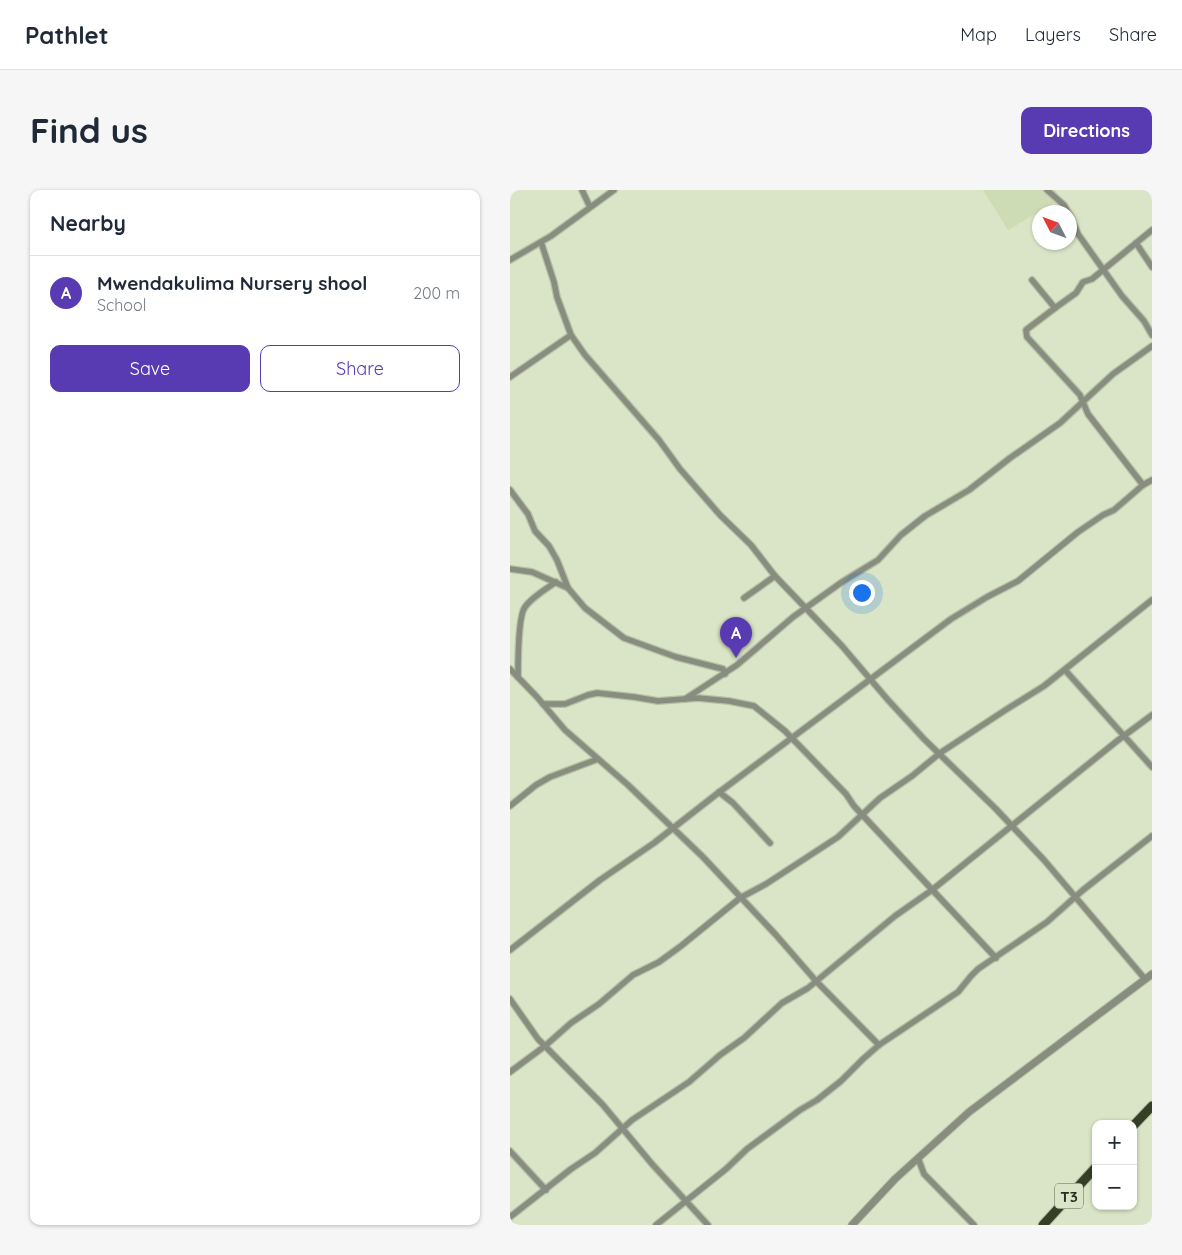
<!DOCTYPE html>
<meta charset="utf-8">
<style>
body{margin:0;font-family:Quicksand,sans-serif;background:#f6f6f7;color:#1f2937}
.controls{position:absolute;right:15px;bottom:15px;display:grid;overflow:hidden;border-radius:10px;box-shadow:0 1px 4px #0004}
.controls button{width:45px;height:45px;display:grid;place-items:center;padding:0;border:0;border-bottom:1px solid #e0e1e3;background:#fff;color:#1f2937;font:25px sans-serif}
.compass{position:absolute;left:522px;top:15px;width:45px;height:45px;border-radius:50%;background:#fff;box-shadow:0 1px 4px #0004;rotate:312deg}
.you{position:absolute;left:351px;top:402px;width:18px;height:18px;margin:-12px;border:4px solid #fff;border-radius:50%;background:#1a73e8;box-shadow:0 0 0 8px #1a73e833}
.badge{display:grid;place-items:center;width:32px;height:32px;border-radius:50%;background:#583ab2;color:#fff;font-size:16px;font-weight:700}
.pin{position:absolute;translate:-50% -41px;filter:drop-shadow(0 1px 2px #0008)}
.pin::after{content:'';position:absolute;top:26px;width:18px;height:15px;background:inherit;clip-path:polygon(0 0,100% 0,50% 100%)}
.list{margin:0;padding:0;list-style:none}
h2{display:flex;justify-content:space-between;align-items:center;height:65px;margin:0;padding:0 20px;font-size:21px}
h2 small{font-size:16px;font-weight:400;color:#747a83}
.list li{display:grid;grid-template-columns:32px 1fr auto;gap:15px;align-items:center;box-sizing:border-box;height:75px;padding:0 20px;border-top:1px solid #e0e1e3}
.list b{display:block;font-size:19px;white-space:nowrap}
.list p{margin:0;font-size:16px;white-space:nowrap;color:#747a83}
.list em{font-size:16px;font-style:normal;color:#747a83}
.actions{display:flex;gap:10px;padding:15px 20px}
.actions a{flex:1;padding:11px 0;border:1px solid #583ab2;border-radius:10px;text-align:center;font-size:18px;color:#583ab2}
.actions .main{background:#583ab2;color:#fff}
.map{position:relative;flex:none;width:642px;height:1035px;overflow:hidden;border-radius:10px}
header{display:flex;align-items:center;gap:30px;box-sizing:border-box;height:70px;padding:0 25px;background:#fff;border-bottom:1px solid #e0e1e3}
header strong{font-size:24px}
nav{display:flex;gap:28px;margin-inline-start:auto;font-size:18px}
.intro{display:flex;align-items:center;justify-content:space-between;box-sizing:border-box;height:120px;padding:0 30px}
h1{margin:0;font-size:35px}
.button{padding:12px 22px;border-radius:10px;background:#583ab2;color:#fff;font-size:18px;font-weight:700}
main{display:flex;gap:30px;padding:0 30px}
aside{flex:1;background:#fff;border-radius:10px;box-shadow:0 1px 4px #0004}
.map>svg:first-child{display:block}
</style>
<header>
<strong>Pathlet</strong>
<nav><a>Map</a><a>Layers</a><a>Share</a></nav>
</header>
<div class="intro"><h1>Find us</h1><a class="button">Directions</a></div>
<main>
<aside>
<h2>Nearby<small></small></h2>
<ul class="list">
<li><span class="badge">A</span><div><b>Mwendakulima Nursery shool</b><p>School</p></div><em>200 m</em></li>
</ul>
<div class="actions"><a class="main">Save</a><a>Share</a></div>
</aside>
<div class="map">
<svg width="642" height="1035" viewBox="0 0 642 1035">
<rect width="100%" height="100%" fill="#d9e5c6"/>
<polygon fill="#cedcb6" points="473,0 545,0 551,9 498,40"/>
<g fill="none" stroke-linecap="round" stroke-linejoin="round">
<defs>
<g id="minor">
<polyline points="72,0 80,17"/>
<polyline points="537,0 554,15 558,22"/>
<polyline points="560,25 568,44 612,106 634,131 642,145"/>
<polyline points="31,52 44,92 47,107 61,145 75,165 149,250 170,279 210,325 241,355 265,386 332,456 378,510 414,549 486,619 534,670 635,789"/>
<polyline points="626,53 642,77"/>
<polyline points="0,70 41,46 104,0"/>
<polyline points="522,90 545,118 566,103 573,92 582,89 642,40"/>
<polyline points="545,118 516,140 517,147 570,205 578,224 633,295"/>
<polyline points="0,187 61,145"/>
<polyline points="0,300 18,324 25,341 39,356 47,370 58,398"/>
<polyline points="0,379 22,382 58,398 75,418 114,448 166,467 213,479 215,484"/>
<polyline points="234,408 265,386"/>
<polyline points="0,479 27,507 55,540 118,595 193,667 266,745 306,791 369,855"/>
<polyline points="555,480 642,577"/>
<path d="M8 487C8 474 8 426 15 417 22 407 36 399 46 392"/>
<polyline points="175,509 227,475 283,427 332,392 368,370 391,345 415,326 459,300 500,268 550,233 603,184 642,156"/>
<polyline points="33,514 55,514 78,505 87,503 124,507 148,511 188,508 219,511 244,516 275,541 336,604 344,616 486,768"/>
<polyline points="209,602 223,613 260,653"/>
<polyline points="0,616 26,595 40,587 88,569"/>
<polyline points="0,760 90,690 144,653 208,603 441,429 477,407 508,391 568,342 593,325 604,320 633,295 642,290"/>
<polyline points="0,809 28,849 93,915 142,974 198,1035"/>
<polyline points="0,882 35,856 61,833 89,814 123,785 149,772 171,756 230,708 256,694 328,647 370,608 402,586 430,563 497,519 534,496 642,410"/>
<polyline points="0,961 36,1000"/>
<polyline points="408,968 414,984 464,1035"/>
<polyline points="0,1027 61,979 85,963 122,930 179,892 210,865 234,848 272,813 298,798 385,726 422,700 607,551 642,525"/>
<polyline points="0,1034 1,1035"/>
<polyline points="146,1035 216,979 237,959 290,920 307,910 331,891 353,869 369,855 448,802 461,786 468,779 537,732 573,700 642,646"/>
</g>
<polyline id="tertiary" points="342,1035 385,989 459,922 642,784"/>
<g id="trunk">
<polyline points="623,936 642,916"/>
<polyline points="533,1035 586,977"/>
</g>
</defs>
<use href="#minor" stroke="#b6c0a5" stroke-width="8"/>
<use href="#tertiary" stroke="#b6c0a5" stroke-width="9"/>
<use href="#trunk" stroke="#b6c0a5" stroke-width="11"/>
<use href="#minor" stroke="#888d80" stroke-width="5.5"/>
<use href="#tertiary" stroke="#888d80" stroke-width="7"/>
<use href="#trunk" stroke="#363e27" stroke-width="9"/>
</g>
<g text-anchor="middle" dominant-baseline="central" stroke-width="5" stroke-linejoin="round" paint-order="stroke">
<rect fill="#d9e5c6" stroke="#5e6553" stroke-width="1" x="545" y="993.5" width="28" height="25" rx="4"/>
<g font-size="15" font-weight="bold" fill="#2a2e22">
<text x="559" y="1006">T3</text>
</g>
</g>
</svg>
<div class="controls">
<button>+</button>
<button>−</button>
</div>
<svg class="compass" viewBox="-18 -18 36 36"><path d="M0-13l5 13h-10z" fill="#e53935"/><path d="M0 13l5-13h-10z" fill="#747a83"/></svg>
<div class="you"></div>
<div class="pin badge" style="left:226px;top:468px">A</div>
</div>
</main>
